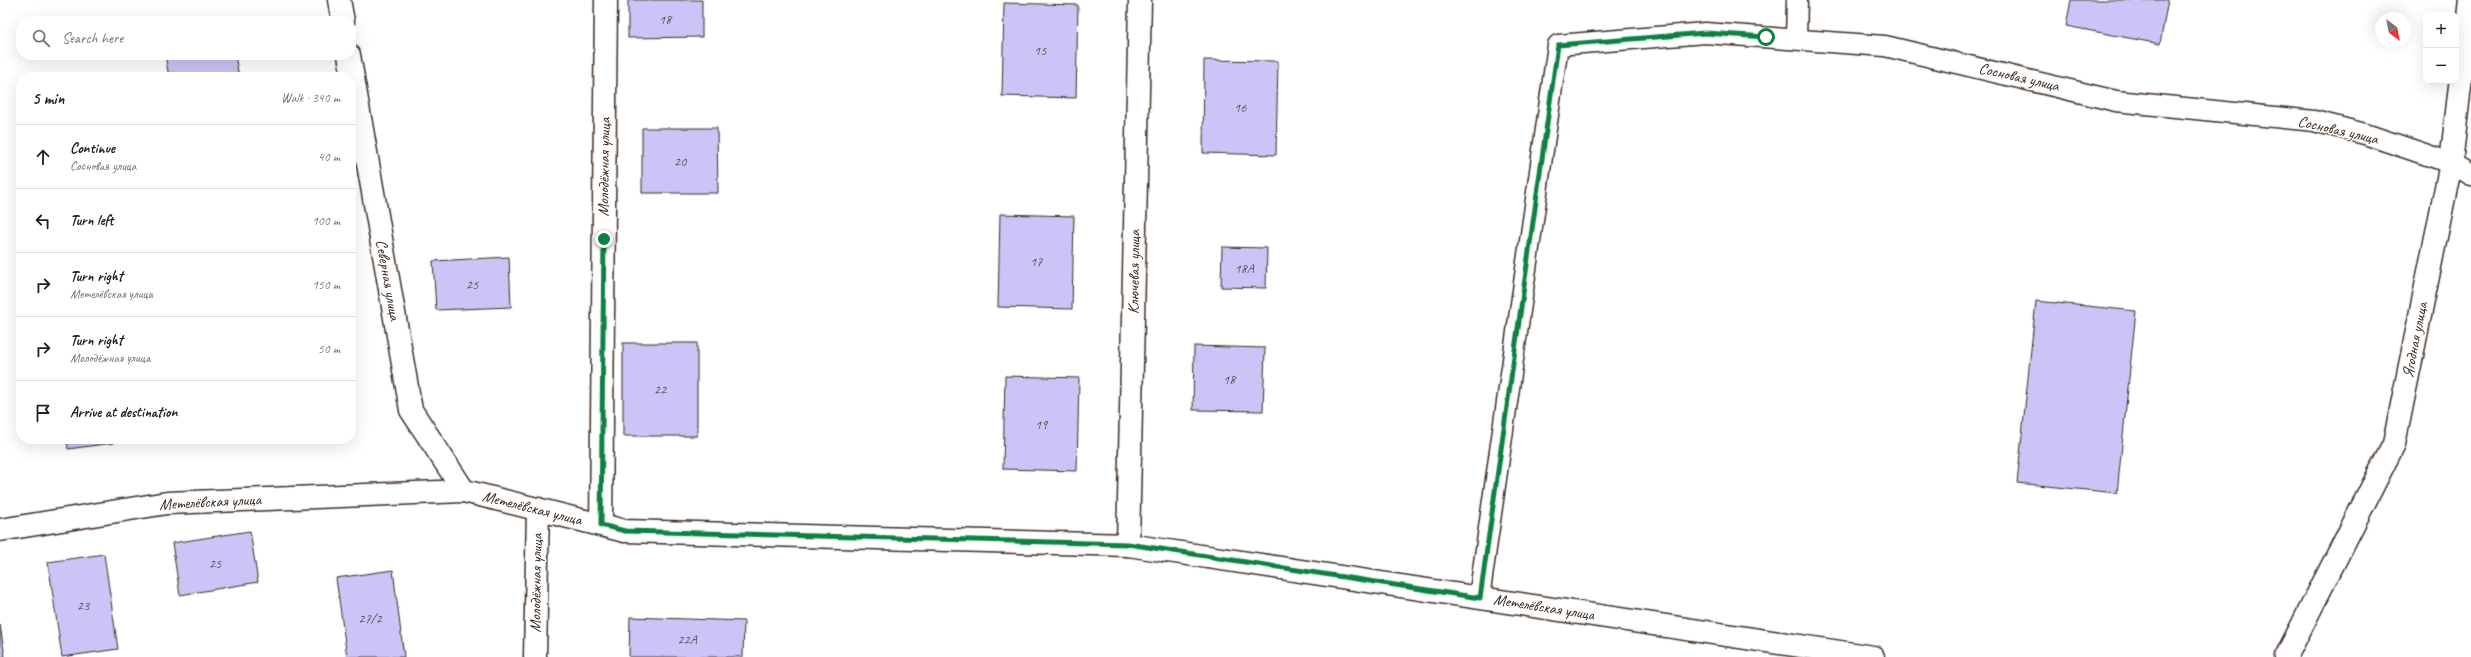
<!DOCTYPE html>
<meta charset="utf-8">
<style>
body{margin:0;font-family:Caveat,sans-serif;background:#f6f6f6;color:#222}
.controls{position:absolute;right:12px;top:12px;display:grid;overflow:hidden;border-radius:8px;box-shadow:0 4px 16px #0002}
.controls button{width:36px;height:36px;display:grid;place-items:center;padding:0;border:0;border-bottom:1px solid #e0e0e0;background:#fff;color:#222;font:20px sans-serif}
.compass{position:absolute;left:2375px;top:12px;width:36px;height:36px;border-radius:50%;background:#fff;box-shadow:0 4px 16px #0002;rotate:148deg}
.stop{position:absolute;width:12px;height:12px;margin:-9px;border:3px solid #0b8043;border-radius:50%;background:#fff}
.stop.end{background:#0b8043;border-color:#fff;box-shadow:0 1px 4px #0008}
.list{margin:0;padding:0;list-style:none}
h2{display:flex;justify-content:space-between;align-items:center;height:52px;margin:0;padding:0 16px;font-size:17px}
h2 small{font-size:13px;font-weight:400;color:#767676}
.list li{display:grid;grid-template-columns:26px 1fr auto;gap:12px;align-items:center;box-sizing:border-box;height:64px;padding:0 16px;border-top:1px solid #e0e0e0}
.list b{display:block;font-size:15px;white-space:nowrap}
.list p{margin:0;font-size:13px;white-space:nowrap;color:#767676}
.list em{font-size:13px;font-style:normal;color:#767676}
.icon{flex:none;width:22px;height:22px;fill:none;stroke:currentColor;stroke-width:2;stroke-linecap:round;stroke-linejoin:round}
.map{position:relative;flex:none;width:2471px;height:657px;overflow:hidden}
.search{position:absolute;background:#fff;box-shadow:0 4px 16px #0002;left:16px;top:16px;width:340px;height:44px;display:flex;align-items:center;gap:10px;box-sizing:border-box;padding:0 14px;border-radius:16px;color:#767676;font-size:15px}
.panel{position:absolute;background:#fff;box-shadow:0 4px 16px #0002;left:16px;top:72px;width:340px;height:372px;border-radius:16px}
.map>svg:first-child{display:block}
</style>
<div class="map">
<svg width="2471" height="657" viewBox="0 0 2471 657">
<rect width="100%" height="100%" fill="#fff"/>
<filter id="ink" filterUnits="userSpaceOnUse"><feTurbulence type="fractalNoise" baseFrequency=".025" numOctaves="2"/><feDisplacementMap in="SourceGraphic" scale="8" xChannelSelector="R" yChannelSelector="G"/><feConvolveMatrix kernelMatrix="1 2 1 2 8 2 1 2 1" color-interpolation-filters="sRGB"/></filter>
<g filter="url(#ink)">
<g fill="#cbc4f6" stroke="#3b2a1e">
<polygon points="628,0 702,0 702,37 628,38"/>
<polygon points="2071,0 2168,0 2160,44 2066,26"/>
<polygon points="1004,3 1078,5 1076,98 1002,96"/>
<polygon points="165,55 235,55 239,77 169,77"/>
<polygon points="1204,60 1278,61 1276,155 1203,153"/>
<polygon points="642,128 717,128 718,193 642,193"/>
<polygon points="1000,214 1074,216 1072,309 998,307"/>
<polygon points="1222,247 1267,248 1266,288 1221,287"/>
<polygon points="509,257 511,307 436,310 433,261"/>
<polygon points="2036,301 2136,311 2117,493 2017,483"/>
<rect x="623" y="343" width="74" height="93"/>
<polygon points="1194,346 1265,348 1263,411 1193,410"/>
<polygon points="1005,376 1079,378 1077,471 1003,469"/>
<polygon points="67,439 113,439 113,443 68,449"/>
<polygon points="250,531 258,582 180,595 172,543"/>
<polygon points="104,554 118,649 62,657 48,562"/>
<polygon points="393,570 404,657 347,657 336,578"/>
<polygon points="630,617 744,621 743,657 629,657"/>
<polygon points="0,625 5,657 0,657"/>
</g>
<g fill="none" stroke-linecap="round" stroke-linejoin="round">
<defs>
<g id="lane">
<polyline points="1796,39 1797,0"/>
<polyline points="1479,598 1558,45 1705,33 1885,46 2116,101 2314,121 2365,134 2451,163 2471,175"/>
</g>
<g id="street">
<polyline points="339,0 343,21"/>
<polyline points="349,55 411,410 464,491"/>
<polyline points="601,525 606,0"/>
<polyline points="0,530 167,503 464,491 625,531 1128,545 1873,657"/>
<polyline points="1128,545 1140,0"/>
<polyline points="535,657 538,509"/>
<polyline points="2286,657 2394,444 2451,163 2470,0"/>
</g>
</defs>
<use href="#lane" stroke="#3b2a1e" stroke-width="23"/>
<use href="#street" stroke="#3b2a1e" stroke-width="25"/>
<use href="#lane" stroke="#fff" stroke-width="20"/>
<use href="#street" stroke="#fff" stroke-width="22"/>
</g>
</g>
<g fill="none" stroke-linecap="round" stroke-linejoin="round" filter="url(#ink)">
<polyline stroke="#0b8043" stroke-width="5" points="604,239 601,525 625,531 1128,544 1480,598 1558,45 1705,33 1766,37"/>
</g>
<g text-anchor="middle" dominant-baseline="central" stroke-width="3" stroke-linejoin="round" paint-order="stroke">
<g font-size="14" fill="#5f5054">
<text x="665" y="19">18</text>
<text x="1040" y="50">15</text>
<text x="1240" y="107">16</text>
<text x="680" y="161">20</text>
<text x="1036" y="261">17</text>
<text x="1244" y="268">18А</text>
<text x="472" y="284">25</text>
<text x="1229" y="379">18</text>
<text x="660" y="389">22</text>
<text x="1041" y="424">19</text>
<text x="215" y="563">25</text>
<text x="83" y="605">23</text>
<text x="370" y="618">27/2</text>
<text x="687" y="639">22А</text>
</g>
<g font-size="16" fill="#3b2a1e" stroke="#fff">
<text transform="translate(2019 77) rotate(13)">Сосновая улица</text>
<text transform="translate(2338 130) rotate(13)">Сосновая улица</text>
<text transform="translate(604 167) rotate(-89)">Молодёжная улица</text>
<text transform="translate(1134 272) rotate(-89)">Ключевая улица</text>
<text transform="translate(388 280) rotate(80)">Северная улица</text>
<text transform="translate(2415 340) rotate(-79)">Ягодная улица</text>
<text transform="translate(210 502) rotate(-3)">Метелёвская улица</text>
<text transform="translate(532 508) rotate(14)">Метелёвская улица</text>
<text transform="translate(536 583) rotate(-89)">Молодёжная улица</text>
<text transform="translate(1544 607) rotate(9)">Метелёвская улица</text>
</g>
</g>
</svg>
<div class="controls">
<button>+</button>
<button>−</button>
</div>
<svg class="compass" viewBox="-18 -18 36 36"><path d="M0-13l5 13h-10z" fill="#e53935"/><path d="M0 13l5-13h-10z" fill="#767676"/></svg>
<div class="stop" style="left:1766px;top:37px"></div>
<div class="stop end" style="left:604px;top:239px"></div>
<div class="search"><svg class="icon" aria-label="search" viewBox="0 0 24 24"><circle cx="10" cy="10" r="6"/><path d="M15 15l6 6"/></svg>Search here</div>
<section class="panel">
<h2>5 min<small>Walk · 340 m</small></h2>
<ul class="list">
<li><svg class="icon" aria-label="ahead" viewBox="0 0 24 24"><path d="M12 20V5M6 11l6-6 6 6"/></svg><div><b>Continue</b><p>Сосновая улица</p></div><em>40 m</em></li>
<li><svg class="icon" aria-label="left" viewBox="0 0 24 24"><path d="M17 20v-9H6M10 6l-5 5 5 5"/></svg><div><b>Turn left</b></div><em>100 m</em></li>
<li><svg class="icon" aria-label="right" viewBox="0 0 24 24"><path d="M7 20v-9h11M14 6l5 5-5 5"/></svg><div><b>Turn right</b><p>Метелёвская улица</p></div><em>150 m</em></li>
<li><svg class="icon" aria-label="right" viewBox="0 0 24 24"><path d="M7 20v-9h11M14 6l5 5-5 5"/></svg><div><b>Turn right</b><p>Молодёжная улица</p></div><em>50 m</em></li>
<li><svg class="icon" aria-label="arrive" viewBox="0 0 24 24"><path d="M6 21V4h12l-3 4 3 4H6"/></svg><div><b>Arrive at destination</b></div></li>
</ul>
</section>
</div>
